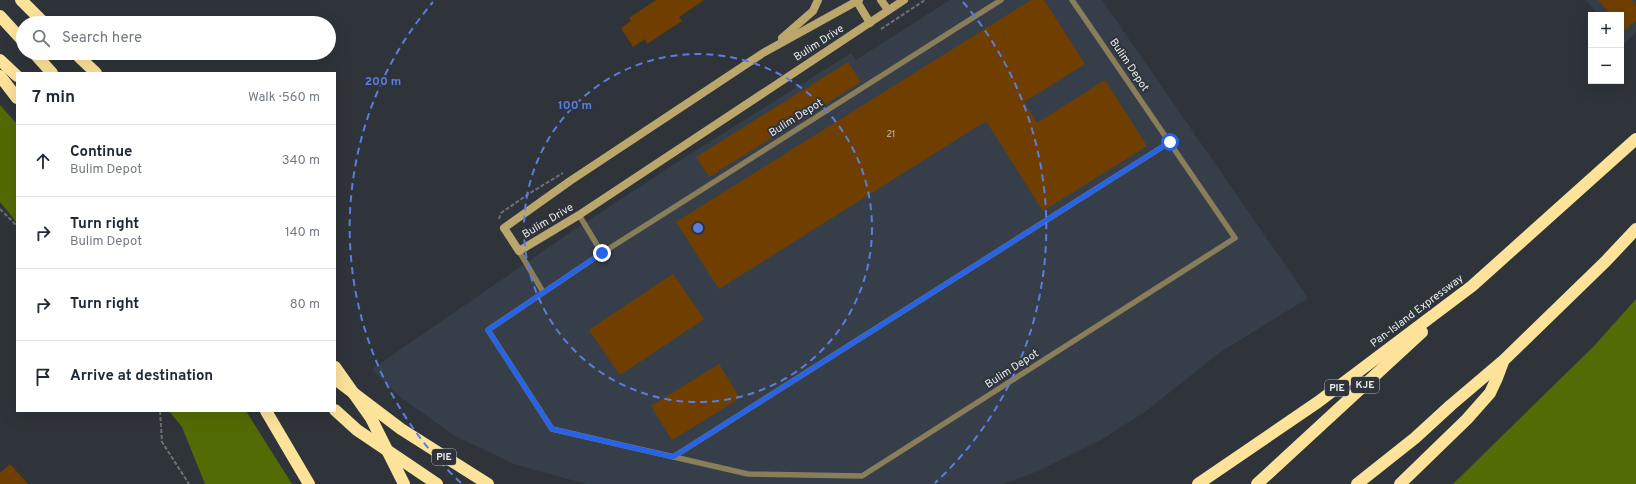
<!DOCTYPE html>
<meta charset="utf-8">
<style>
body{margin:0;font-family:Overpass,sans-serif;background:#f2f2f3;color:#1f2937}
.controls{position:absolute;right:12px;top:12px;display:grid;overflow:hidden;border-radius:0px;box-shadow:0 4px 16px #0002}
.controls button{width:36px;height:36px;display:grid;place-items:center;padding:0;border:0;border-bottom:1px solid #e0e1e3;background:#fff;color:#1f2937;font:20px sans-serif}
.stop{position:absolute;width:12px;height:12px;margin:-9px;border:3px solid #2563eb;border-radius:50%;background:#fff}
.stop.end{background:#2563eb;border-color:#fff;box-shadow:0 1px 4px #0008}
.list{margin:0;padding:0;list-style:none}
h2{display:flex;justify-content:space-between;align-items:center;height:52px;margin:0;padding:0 16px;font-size:17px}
h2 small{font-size:13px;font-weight:400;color:#747a83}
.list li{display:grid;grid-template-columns:26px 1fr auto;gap:12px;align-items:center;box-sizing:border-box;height:72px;padding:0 16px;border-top:1px solid #e0e1e3}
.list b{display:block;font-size:15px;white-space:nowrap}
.list p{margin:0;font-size:13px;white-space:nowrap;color:#747a83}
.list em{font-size:13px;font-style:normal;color:#747a83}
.icon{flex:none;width:22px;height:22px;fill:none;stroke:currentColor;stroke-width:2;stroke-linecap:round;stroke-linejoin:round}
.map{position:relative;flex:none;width:1636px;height:484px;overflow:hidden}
.search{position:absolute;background:#fff;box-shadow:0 4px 16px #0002;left:16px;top:16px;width:320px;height:44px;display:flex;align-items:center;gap:10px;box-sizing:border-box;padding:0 14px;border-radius:22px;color:#747a83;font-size:15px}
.panel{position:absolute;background:#fff;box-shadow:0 4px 16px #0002;left:16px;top:72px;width:320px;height:340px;border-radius:0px}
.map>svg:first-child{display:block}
</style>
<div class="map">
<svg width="1636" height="484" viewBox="0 0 1636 484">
<rect width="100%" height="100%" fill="#2f343a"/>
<g fill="#363f49">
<polygon points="950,0 1102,0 1308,298 1219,353 1146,411 1101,440 1038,471 1003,484 586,484 514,464 455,436 400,397 372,369 568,234 687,156 851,53 856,60"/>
<polygon points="1586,0 1636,0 1636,32 1624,44 1621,40 1621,15 1599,15"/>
</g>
<g fill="#536b05">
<polygon points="0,105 17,124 17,223 0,202"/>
<polygon points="1636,299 1636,484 1453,484 1594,346"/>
<polygon points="169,411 246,411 292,484 205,484 182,427"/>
</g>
<g fill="#703f00">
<polygon points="656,0 704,0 679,17 682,21 647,44 645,39 633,47 621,28 631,21 629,18"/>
<polygon points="1031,0 1044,0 1085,64 1024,102 1037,123 1105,80 1147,146 1043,211 986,121 719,289 676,222"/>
<polygon points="1598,0 1632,0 1636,5 1636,21 1625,30 1621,25 1621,15 1612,15"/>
<polygon points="848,62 861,82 709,177 696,157"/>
<polygon points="673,274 704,319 620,375 589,330"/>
<polygon points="719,364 740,398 672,440 651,406"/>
<polygon points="10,464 28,484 0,484 0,473"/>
</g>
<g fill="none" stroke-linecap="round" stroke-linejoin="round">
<g stroke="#6d7176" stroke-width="2" stroke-dasharray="4 2" stroke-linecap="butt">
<polyline points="881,29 925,0"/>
<polyline points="0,209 17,226"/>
<polyline points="499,219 501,213 530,193 563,173"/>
<polyline points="160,411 162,442 189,484"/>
</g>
<g stroke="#8a7d59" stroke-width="5.5">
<polyline points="1001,0 602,253 488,330 552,429 748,474 862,476 1235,238 1072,0"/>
<polyline points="579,215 602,253"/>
<polyline points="519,251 543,292"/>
<polyline points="673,457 1170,142"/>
</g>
<g stroke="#bba66b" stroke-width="8">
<polyline points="856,0 870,23"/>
<polyline points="859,0 763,53 570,181 504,228 519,251 579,215 904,0"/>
<polyline points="881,0 888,10"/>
<polyline points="782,38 813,11 818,0"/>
</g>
<g stroke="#fde39a" stroke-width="12">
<polyline points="21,0 44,23"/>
<polyline points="0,16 23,41"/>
<polyline points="34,53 52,73"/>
<polyline points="75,53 96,73"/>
<polyline points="0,60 17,76"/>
<polyline points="0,76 17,98"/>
<polyline points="335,379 401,429 488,484"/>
<polyline points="335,410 357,430 437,484"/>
<polyline points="266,411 309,484"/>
<polyline points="1198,484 1318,402 1472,286 1636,139"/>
<polyline points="1257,484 1422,332"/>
<polyline points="1357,484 1415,438 1451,405 1504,360 1606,261 1636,229"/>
<polyline points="1400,484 1467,419 1490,393 1497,378 1503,362"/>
</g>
<polyline stroke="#fde39a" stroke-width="12" points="335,367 371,418 404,484"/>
</g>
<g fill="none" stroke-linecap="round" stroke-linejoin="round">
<polyline stroke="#2563eb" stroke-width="5" points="602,253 488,330 552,429 673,457 1170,142"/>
</g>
<g fill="none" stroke="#5a7ddf" stroke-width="2" stroke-dasharray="7 5">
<circle cx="698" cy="228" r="174"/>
<path d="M461 483A348 348 0 0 1 433 2M963 2A348 348 0 0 1 935 483"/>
</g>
<g text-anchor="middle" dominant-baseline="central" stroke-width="4" stroke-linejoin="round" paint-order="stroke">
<g font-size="9" fill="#c9c0b2">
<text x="891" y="134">21</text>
</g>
<g fill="#2f343a" stroke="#b0b4b8" stroke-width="1">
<rect x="1351" y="377" width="28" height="16" rx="3"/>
<rect x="1325" y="380" width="24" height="16" rx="3"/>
<rect x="432" y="449" width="24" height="16" rx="3"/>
</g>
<g font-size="10" font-weight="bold" fill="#e7ebee">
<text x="1365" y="385">KJE</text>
<text x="1337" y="388">PIE</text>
<text x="444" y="457">PIE</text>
</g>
<g font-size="11" fill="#e7ebee" stroke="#2f343a">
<text transform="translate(819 43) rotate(-33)">Bulim Drive</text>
<text transform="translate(1129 65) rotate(56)">Bulim Depot</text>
<text transform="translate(796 118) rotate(-32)">Bulim Depot</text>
<text transform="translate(548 221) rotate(-31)">Bulim Drive</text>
<text transform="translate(1417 311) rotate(-37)">Pan-Island Expressway</text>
<text transform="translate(1012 369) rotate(-33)">Bulim Depot</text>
</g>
</g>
<circle cx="698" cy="228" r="6" fill="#5a7ddf" stroke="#2f343a" stroke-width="2"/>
<g font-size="12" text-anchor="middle" font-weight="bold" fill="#5a7ddf" stroke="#2f343a" stroke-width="4" stroke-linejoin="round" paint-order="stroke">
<text x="383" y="85">200 m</text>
<text x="575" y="109">100 m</text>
</g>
</svg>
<div class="controls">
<button>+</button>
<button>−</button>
</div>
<div class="stop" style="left:1170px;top:142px"></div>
<div class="stop end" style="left:602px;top:253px"></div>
<div class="search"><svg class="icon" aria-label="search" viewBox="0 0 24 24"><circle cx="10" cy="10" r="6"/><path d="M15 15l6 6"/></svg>Search here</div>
<section class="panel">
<h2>7 min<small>Walk · 560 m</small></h2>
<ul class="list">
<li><svg class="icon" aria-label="ahead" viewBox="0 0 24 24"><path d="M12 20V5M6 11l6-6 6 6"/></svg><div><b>Continue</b><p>Bulim Depot</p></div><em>340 m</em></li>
<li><svg class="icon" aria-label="right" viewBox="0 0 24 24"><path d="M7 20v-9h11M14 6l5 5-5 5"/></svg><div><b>Turn right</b><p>Bulim Depot</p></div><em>140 m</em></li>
<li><svg class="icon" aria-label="right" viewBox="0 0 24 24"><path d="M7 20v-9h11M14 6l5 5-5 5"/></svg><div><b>Turn right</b></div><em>80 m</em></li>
<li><svg class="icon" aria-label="arrive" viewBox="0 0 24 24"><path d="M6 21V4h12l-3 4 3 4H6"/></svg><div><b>Arrive at destination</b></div></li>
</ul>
</section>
</div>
